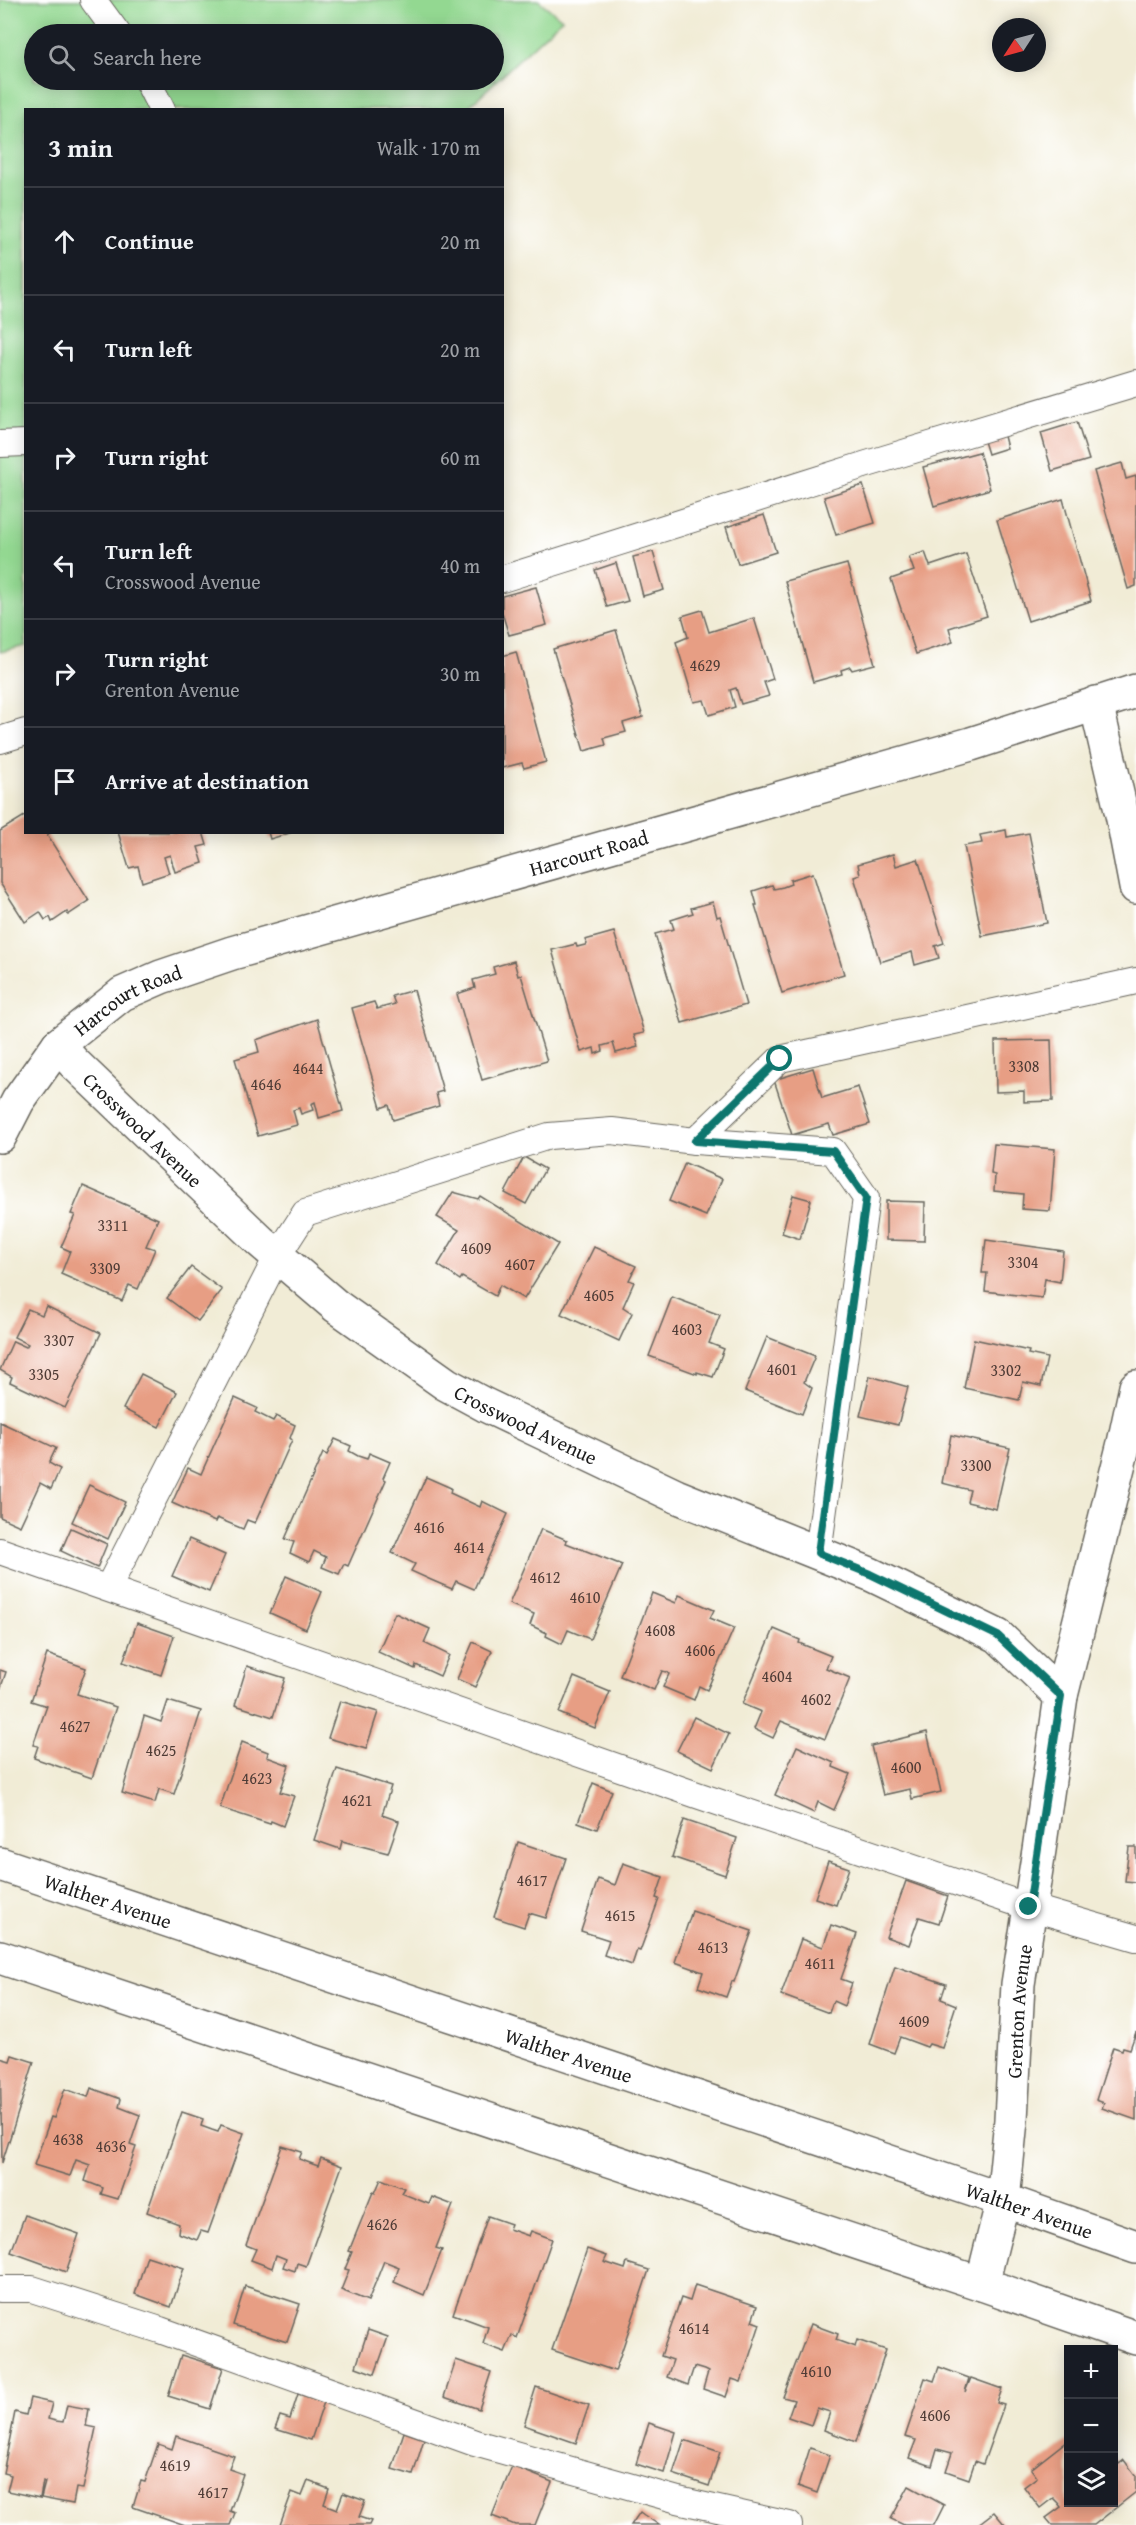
<!DOCTYPE html>
<meta charset="utf-8">
<style>
body{margin:0;font-family:"Gentium Book Plus",serif;background:#20242c;color:#f1f3f6}
.controls{position:absolute;right:18px;bottom:18px;display:grid;overflow:hidden;border-radius:0px;box-shadow:0 3px 15px #0003}
.controls button{width:54px;height:54px;display:grid;place-items:center;padding:0;border:0;border-bottom:2px solid #363941;background:#171b24;color:#f1f3f6;font:30px sans-serif}
.compass{position:absolute;left:992px;top:18px;width:54px;height:54px;border-radius:50%;background:#171b24;box-shadow:0 3px 15px #0003;rotate:234deg}
.stop{position:absolute;width:18px;height:18px;margin:-14px;border:4px solid #0f766e;border-radius:50%;background:#fff}
.stop.end{background:#0f766e;border-color:#fff;box-shadow:0 2px 6px #0008}
.list{margin:0;padding:0;list-style:none}
h2{display:flex;justify-content:space-between;align-items:center;height:78px;margin:0;padding:0 24px;font-size:26px}
h2 small{font-size:20px;font-weight:400;color:#9ea1a6}
.list li{display:grid;grid-template-columns:39px 1fr auto;gap:18px;align-items:center;box-sizing:border-box;height:108px;padding:0 24px;border-top:2px solid #363941}
.list b{display:block;font-size:22px;white-space:nowrap}
.list p{margin:0;font-size:20px;white-space:nowrap;color:#9ea1a6}
.list em{font-size:20px;font-style:normal;color:#9ea1a6}
.icon{flex:none;width:33px;height:33px;fill:none;stroke:currentColor;stroke-width:2;stroke-linecap:round;stroke-linejoin:round}
.map{position:relative;flex:none;width:1136px;height:2525px;overflow:hidden}
.search{position:absolute;background:#171b24;box-shadow:0 3px 15px #0003;left:24px;top:24px;width:480px;height:66px;display:flex;align-items:center;gap:15px;box-sizing:border-box;padding:0 21px;border-radius:33px;color:#9ea1a6;font-size:22px}
.panel{position:absolute;background:#171b24;box-shadow:0 3px 15px #0003;left:24px;top:108px;width:480px;height:726px;border-radius:0px}
.map>svg:first-child{display:block}
</style>
<div class="map">
<svg width="1136" height="2525" viewBox="0 0 1136 2525">
<rect width="100%" height="100%" fill="#fff"/>
<filter id="ink" filterUnits="userSpaceOnUse"><feTurbulence type="fractalNoise" baseFrequency=".0167" numOctaves="2"/><feDisplacementMap in="SourceGraphic" scale="12" xChannelSelector="R" yChannelSelector="G"/><feConvolveMatrix kernelMatrix="1 2 1 2 8 2 1 2 1" color-interpolation-filters="sRGB"/></filter>
<filter id="wash" filterUnits="userSpaceOnUse"><feTurbulence type="fractalNoise" baseFrequency=".008" numOctaves="4" result="noise"/><feDisplacementMap in="SourceGraphic" scale="24" xChannelSelector="R" yChannelSelector="G"/><feGaussianBlur stdDeviation="1.35" result="paint"/><feColorMatrix in="noise" values="0 0 0 0 0 0 0 0 0 0 0 0 0 0 0 0 0 1.4 0 .05"/><feComposite in="paint" operator="in"/></filter>
<g filter="url(#wash)">
<rect width="100%" height="100%" fill="#f1ecd6"/>
<path fill="#93d891" stroke="#587a56" stroke-width="1.5" fill-rule="evenodd" d="M0 0H538L562 19 466 109 26 110V646L0 652ZM34 34H494V80H34Z"/>
<g id="blocks">
<g fill="#e79e84">
<polygon points="1077,422 1089,460 1052,471 1041,433"/>
<polygon points="1003,432 1007,448 988,454 983,438"/>
<polygon points="979,452 990,489 934,506 923,467"/>
<polygon points="1122,463 1126,479 1136,476 1136,586 1128,589 1094,471"/>
<polygon points="863,485 875,523 836,535 824,497"/>
<polygon points="1063,499 1091,601 1028,621 997,520"/>
<polygon points="764,515 776,552 738,564 726,527"/>
<polygon points="653,552 664,590 643,596 633,557"/>
<polygon points="925,552 930,566 966,554 987,616 949,628 953,642 916,654 891,579 914,571 909,557"/>
<polygon points="616,563 628,601 607,607 595,570"/>
<polygon points="847,564 875,664 852,670 850,667 841,670 842,674 813,682 785,581"/>
<polygon points="536,587 547,625 509,635 502,613 502,596"/>
<polygon points="702,610 709,632 754,618 773,679 764,682 769,696 741,704 736,688 730,690 735,707 709,715 704,700 694,702 676,642 688,637 682,616"/>
<polygon points="616,630 643,717 623,723 626,732 604,738 606,745 584,751 553,649"/>
<polygon points="516,652 546,762 524,768 522,763 502,768 502,656"/>
<polygon points="26,815 26,832 51,832 47,835 89,901 68,915 67,912 52,922 50,917 45,920 40,912 25,922 0,883 0,831"/>
<polygon points="1006,830 1007,837 1029,833 1047,923 982,936 964,846 982,843 980,835"/>
<polygon points="118,832 203,832 207,845 198,847 203,863 175,872 170,855 164,857 169,873 142,882 138,866 129,868"/>
<polygon points="268,832 289,832 290,833 270,839"/>
<polygon points="893,854 896,866 918,859 944,943 935,946 939,958 915,965 912,952 880,962 854,877 860,875 858,864"/>
<polygon points="813,873 844,974 782,993 755,905 757,905 753,891 772,885 774,889 783,887 791,884 790,880"/>
<polygon points="713,902 717,917 720,916 746,1005 682,1023 655,934 674,929 671,920 693,913 691,908"/>
<polygon points="614,932 644,1033 634,1035 638,1047 616,1053 613,1043 602,1046 603,1051 595,1054 594,1048 581,1052 552,950 576,944 577,947 585,945 587,944 585,940"/>
<polygon points="514,961 518,976 521,975 547,1061 482,1080 457,994 475,988 473,980 495,974 493,967"/>
<polygon points="414,990 443,1091 436,1093 439,1106 393,1120 389,1105 381,1108 352,1008 374,1002 377,1009 395,1004 392,996"/>
<polygon points="317,1019 343,1111 319,1118 315,1102 311,1104 313,1110 301,1114 299,1108 293,1110 297,1125 258,1136 235,1059 259,1052 256,1040"/>
<polygon points="1051,1040 1053,1101 1024,1102 1024,1091 996,1092 995,1041"/>
<polygon points="813,1068 822,1098 858,1087 870,1124 833,1135 829,1124 792,1135 774,1080"/>
<polygon points="994,1144 1055,1149 1050,1211 1022,1209 1023,1194 994,1191 995,1175 991,1174"/>
<polygon points="524,1157 545,1169 526,1204 505,1193"/>
<polygon points="685,1163 722,1179 706,1216 669,1201"/>
<polygon points="83,1186 158,1219 146,1246 155,1249 148,1266 138,1289 129,1285 122,1301 61,1274 70,1251 61,1247 75,1215 71,1214"/>
<polygon points="453,1192 478,1199 480,1196 558,1244 524,1299 500,1285 495,1296 462,1277 460,1280 438,1265 459,1230 437,1217"/>
<polygon points="793,1195 811,1200 800,1239 782,1233"/>
<polygon points="886,1201 925,1202 924,1241 886,1240"/>
<polygon points="986,1240 1063,1251 1060,1282 1045,1279 1042,1298 985,1291 987,1273 982,1273"/>
<polygon points="594,1247 636,1266 629,1280 634,1282 623,1307 632,1313 619,1341 561,1314"/>
<polygon points="191,1267 222,1290 198,1321 167,1298"/>
<polygon points="672,1297 720,1315 709,1343 724,1349 713,1377 697,1372 697,1374 649,1356"/>
<polygon points="46,1306 101,1333 65,1408 10,1382 12,1377 0,1370 13,1341 26,1347 28,1344 14,1337 28,1309 42,1315"/>
<polygon points="767,1337 815,1356 804,1382 812,1388 802,1414 745,1391"/>
<polygon points="974,1339 1029,1351 1028,1354 1047,1358 1041,1386 1023,1382 1019,1400 964,1388"/>
<polygon points="141,1374 177,1392 159,1427 123,1409"/>
<polygon points="870,1376 908,1387 898,1425 860,1416"/>
<polygon points="235,1398 257,1408 255,1412 273,1421 276,1416 295,1425 290,1438 292,1440 255,1523 247,1520 243,1529 217,1518 215,1522 172,1503 188,1468 201,1474"/>
<polygon points="0,1422 56,1448 49,1463 60,1469 51,1489 40,1483 20,1526 0,1517"/>
<polygon points="951,1435 1010,1448 996,1509 967,1502 970,1490 942,1483"/>
<polygon points="335,1439 351,1446 349,1451 358,1456 367,1459 369,1453 390,1462 383,1478 386,1480 348,1566 344,1564 339,1574 322,1567 326,1557 314,1551 309,1562 290,1553 294,1542 285,1539 323,1453 327,1455"/>
<polygon points="426,1477 451,1488 450,1493 480,1507 482,1501 508,1514 474,1589 456,1581 452,1589 431,1580 411,1571 415,1564 392,1553"/>
<polygon points="89,1485 125,1502 108,1539 72,1522"/>
<polygon points="71,1528 107,1544 97,1568 61,1551"/>
<polygon points="541,1529 567,1540 566,1543 622,1565 590,1639 568,1630 562,1644 546,1636 547,1633 530,1625 534,1614 509,1604"/>
<polygon points="189,1539 225,1555 209,1592 172,1576"/>
<polygon points="286,1576 322,1592 306,1629 270,1613"/>
<polygon points="652,1593 676,1603 679,1595 714,1610 710,1618 734,1628 707,1690 699,1686 694,1700 663,1687 669,1674 666,1672 662,1671 654,1690 620,1676"/>
<polygon points="395,1613 430,1629 424,1643 449,1655 440,1676 416,1665 415,1669 378,1652"/>
<polygon points="137,1623 174,1636 161,1675 123,1662"/>
<polygon points="774,1629 800,1640 799,1643 831,1656 826,1668 850,1678 825,1739 781,1721 773,1738 754,1729 761,1712 742,1704"/>
<polygon points="473,1642 492,1651 475,1687 457,1679"/>
<polygon points="47,1654 86,1668 77,1694 116,1707 92,1778 34,1758 38,1746 33,1745 47,1706 31,1701"/>
<polygon points="247,1666 285,1678 273,1717 235,1705"/>
<polygon points="0,1670 6,1672 0,1690"/>
<polygon points="574,1677 610,1692 595,1728 559,1713"/>
<polygon points="168,1701 201,1711 174,1794 159,1789 155,1803 122,1793 144,1716 161,1722"/>
<polygon points="340,1701 378,1712 366,1749 328,1738"/>
<polygon points="694,1717 729,1734 713,1768 677,1751"/>
<polygon points="927,1732 941,1792 912,1799 910,1789 883,1795 871,1746"/>
<polygon points="242,1742 268,1752 267,1757 289,1765 280,1792 294,1796 283,1826 271,1821 270,1824 220,1808"/>
<polygon points="797,1746 834,1763 833,1767 850,1774 834,1810 818,1802 814,1813 775,1795"/>
<polygon points="337,1769 391,1786 382,1815 399,1821 388,1853 342,1841 340,1849 314,1840"/>
<polygon points="593,1783 612,1791 597,1829 578,1822"/>
<polygon points="684,1820 737,1838 725,1875 672,1857"/>
<polygon points="518,1842 566,1858 546,1918 529,1913 524,1927 494,1917"/>
<polygon points="1129,1847 1136,1847 1136,1882 1125,1881"/>
<polygon points="828,1861 849,1868 836,1905 815,1898"/>
<polygon points="623,1863 663,1877 656,1898 659,1899 640,1951 637,1950 632,1965 604,1955 609,1940 581,1931 598,1879 615,1885"/>
<polygon points="906,1881 948,1896 939,1923 919,1917 909,1945 886,1937"/>
<polygon points="692,1911 752,1931 734,1982 732,1981 726,1997 698,1987 703,1972 675,1962"/>
<polygon points="831,1925 857,1934 841,1979 852,1983 844,2006 833,2001 829,2013 781,1995 801,1939 823,1947"/>
<polygon points="895,1966 946,1984 941,1999 956,2005 942,2048 929,2044 927,2047 900,2037 894,2053 870,2044"/>
<polygon points="1136,2032 1136,2120 1102,2108 1104,2103 1096,2100 1113,2047 1122,2050 1123,2047 1130,2049"/>
<polygon points="12,2055 34,2062 2,2163 0,2058 10,2061"/>
<polygon points="91,2088 121,2099 119,2107 140,2115 130,2145 136,2147 118,2199 101,2194 103,2188 85,2181 90,2165 76,2160 70,2176 34,2165 51,2117 54,2118 65,2089 88,2097"/>
<polygon points="182,2112 203,2119 201,2126 212,2130 218,2132 221,2125 244,2133 208,2233 201,2231 197,2240 178,2233 179,2224 147,2212"/>
<polygon points="282,2146 302,2152 299,2159 318,2166 321,2158 342,2166 306,2266 297,2263 295,2271 283,2267 286,2259 276,2255 272,2268 251,2260 256,2249 246,2245"/>
<polygon points="381,2179 404,2188 401,2193 429,2204 432,2197 453,2205 436,2248 442,2250 424,2295 394,2282 399,2267 384,2261 368,2301 341,2290 349,2270 345,2269 352,2252 349,2251 373,2192 375,2193"/>
<polygon points="25,2215 79,2234 66,2272 11,2252"/>
<polygon points="488,2216 511,2224 509,2229 529,2236 531,2231 552,2239 517,2338 512,2335 505,2352 483,2344 488,2327 453,2314"/>
<polygon points="587,2249 607,2256 604,2262 625,2269 627,2263 649,2270 615,2371 552,2350"/>
<polygon points="147,2256 184,2268 171,2307 135,2294"/>
<polygon points="695,2285 757,2306 752,2321 760,2324 741,2382 732,2379 726,2397 703,2389 708,2372 704,2370 694,2367 688,2385 667,2377 673,2360 661,2356 681,2298 690,2301"/>
<polygon points="245,2286 300,2304 287,2342 233,2325"/>
<polygon points="811,2324 838,2334 836,2340 855,2347 857,2340 886,2350 856,2442 824,2430 830,2412 817,2408 811,2425 788,2417 794,2400 783,2397"/>
<polygon points="368,2330 388,2337 375,2374 356,2367"/>
<polygon points="181,2355 223,2368 210,2409 168,2396"/>
<polygon points="456,2360 491,2372 479,2409 444,2397"/>
<polygon points="939,2367 969,2378 965,2392 971,2378 1002,2389 997,2403 1004,2405 983,2464 975,2461 969,2479 946,2471 952,2453 937,2449 932,2466 909,2458 916,2440 905,2437 925,2378 934,2381"/>
<polygon points="536,2387 589,2405 576,2443 524,2425"/>
<polygon points="298,2394 324,2402 311,2440 275,2429 280,2416 290,2419"/>
<polygon points="30,2398 52,2403 48,2419 56,2421 63,2422 67,2405 89,2409 86,2426 96,2428 83,2489 76,2488 73,2504 41,2498 45,2482 43,2481 40,2498 7,2491 11,2475 3,2473 15,2412 26,2415"/>
<polygon points="649,2423 676,2432 664,2473 636,2464"/>
<polygon points="404,2432 424,2439 413,2475 392,2469"/>
<polygon points="176,2436 234,2456 229,2469 243,2474 230,2511 235,2513 230,2525 185,2525 133,2507 141,2481 145,2482 158,2444 172,2449"/>
<polygon points="684,2440 720,2452 709,2486 673,2474"/>
<polygon points="1068,2440 1068,2502 1114,2502 1114,2456 1119,2464 1124,2460 1136,2476 1136,2492 1094,2525 1052,2525 1046,2518 1061,2507 1058,2503 1053,2498 1040,2508 1024,2487 1037,2477 1031,2469"/>
<polygon points="810,2448 830,2455 817,2493 798,2486"/>
<polygon points="512,2466 552,2482 535,2525 515,2525 492,2516"/>
<polygon points="308,2481 329,2489 324,2504 337,2509 343,2493 365,2501 359,2517 371,2521 369,2525 280,2525 292,2492 302,2496"/>
<polygon points="909,2486 944,2505 934,2525 904,2525 891,2519"/>
<polygon points="640,2512 644,2515 659,2525 631,2525"/>
<polygon points="994,2512 1005,2525 977,2525"/>
</g>
</g>
</g>
<g filter="url(#ink)">
<use href="#blocks" fill-opacity="0" stroke="#67655d" stroke-width="1.5"/>
<g fill="none" stroke-linecap="round" stroke-linejoin="round">
<defs>
<g id="lane">
<polyline points="93,0 118,34"/>
<polyline points="147,80 162,110"/>
<polyline points="0,444 26,443"/>
<polyline points="502,579 867,464 1136,383"/>
<polyline points="0,740 26,732"/>
<polyline points="695,1141 780,1059 1136,981"/>
<polyline points="0,1551 697,1795 1029,1907 1136,1938"/>
<polyline points="108,1588 278,1255 305,1213 549,1136 612,1131 695,1141 833,1151 866,1198 818,1553"/>
<polyline points="0,2289 32,2289 160,2330 475,2443 678,2500 789,2525"/>
</g>
<g id="street">
<polyline points="1096,703 1123,819 1136,887"/>
<path id="s1" d="M58 1045 74 1063 261 1242 336 1306 446 1384 485 1405 676 1496 870 1574 998 1636 1061 1696"/>
<path id="s2" d="M0 1136 18 1101 58 1045 122 994 161 977 232 953 971 744 1136 691"/>
<path id="s3" d="M982 2284 1003 2200 1011 2120 1018 1984 1039 1850 1061 1696 1124 1443 1136 1387"/>
</g>
<g id="secondary">
<path id="s4" d="M0 1864 1003 2200 1136 2247"/>
<polyline points="0,1957 982,2284 1136,2338"/>
</g>
</defs>
<use href="#lane" stroke="#67655d" stroke-width="28"/>
<use href="#street" stroke="#67655d" stroke-width="36"/>
<use href="#secondary" stroke="#67655d" stroke-width="36"/>
<use href="#lane" stroke="#fff" stroke-width="26"/>
<use href="#street" stroke="#fff" stroke-width="33"/>
<use href="#secondary" stroke="#fff" stroke-width="33"/>
</g>
</g>
<g fill="none" stroke-linecap="round" stroke-linejoin="round" filter="url(#ink)">
<polyline stroke="#0f766e" stroke-width="8" points="780,1059 695,1141 833,1151 866,1198 818,1553 870,1574 998,1636 1061,1696 1029,1907"/>
</g>
<g text-anchor="middle" dominant-baseline="central" stroke-width="4.5" stroke-linejoin="round" paint-order="stroke">
<g font-size="16" fill="#4f3c36">
<text x="705" y="665">4629</text>
<text x="1024" y="1066">3308</text>
<text x="308" y="1068">4644</text>
<text x="266" y="1084">4646</text>
<text x="113" y="1225">3311</text>
<text x="476" y="1248">4609</text>
<text x="1023" y="1262">3304</text>
<text x="520" y="1264">4607</text>
<text x="105" y="1268">3309</text>
<text x="599" y="1295">4605</text>
<text x="687" y="1329">4603</text>
<text x="59" y="1340">3307</text>
<text x="782" y="1369">4601</text>
<text x="1006" y="1370">3302</text>
<text x="44" y="1374">3305</text>
<text x="976" y="1465">3300</text>
<text x="429" y="1527">4616</text>
<text x="469" y="1547">4614</text>
<text x="545" y="1577">4612</text>
<text x="585" y="1597">4610</text>
<text x="660" y="1630">4608</text>
<text x="700" y="1650">4606</text>
<text x="777" y="1676">4604</text>
<text x="816" y="1699">4602</text>
<text x="75" y="1726">4627</text>
<text x="161" y="1750">4625</text>
<text x="906" y="1767">4600</text>
<text x="257" y="1778">4623</text>
<text x="357" y="1800">4621</text>
<text x="532" y="1880">4617</text>
<text x="620" y="1915">4615</text>
<text x="713" y="1947">4613</text>
<text x="820" y="1963">4611</text>
<text x="914" y="2021">4609</text>
<text x="68" y="2139">4638</text>
<text x="111" y="2146">4636</text>
<text x="382" y="2224">4626</text>
<text x="694" y="2328">4614</text>
<text x="816" y="2371">4610</text>
<text x="935" y="2415">4606</text>
<text x="175" y="2465">4619</text>
<text x="213" y="2492">4617</text>
</g>
<g font-size="20" fill="#1c1c1c" stroke="#fff">
<text stroke="none"><textPath href="#s2" startOffset="678">Harcourt Road</textPath></text>
<text stroke="none"><textPath href="#s2" startOffset="192">Harcourt Road</textPath></text>
<text stroke="none"><textPath href="#s1" startOffset="120">Crosswood Avenue</textPath></text>
<text stroke="none"><textPath href="#s1" startOffset="606">Crosswood Avenue</textPath></text>
<text stroke="none"><textPath href="#s4" startOffset="114">Walther Avenue</textPath></text>
<text stroke="none"><textPath href="#s3" startOffset="276">Grenton Avenue</textPath></text>
<text stroke="none"><textPath href="#s4" startOffset="600">Walther Avenue</textPath></text>
<text stroke="none"><textPath href="#s4" startOffset="1086">Walther Avenue</textPath></text>
</g>
</g>
</svg>
<div class="controls">
<button>+</button>
<button>−</button>
<button><svg class="icon" aria-label="layers" viewBox="0 0 24 24"><path d="M12 4l9 5-9 5-9-5zM3 14l9 5 9-5"/></svg></button>
</div>
<svg class="compass" viewBox="-18 -18 36 36"><path d="M0-13l5 13h-10z" fill="#e53935"/><path d="M0 13l5-13h-10z" fill="#9ea1a6"/></svg>
<div class="stop" style="left:780px;top:1059px"></div>
<div class="stop end" style="left:1029px;top:1907px"></div>
<div class="search"><svg class="icon" aria-label="search" viewBox="0 0 24 24"><circle cx="10" cy="10" r="6"/><path d="M15 15l6 6"/></svg>Search here</div>
<section class="panel">
<h2>3 min<small>Walk · 170 m</small></h2>
<ul class="list">
<li><svg class="icon" aria-label="ahead" viewBox="0 0 24 24"><path d="M12 20V5M6 11l6-6 6 6"/></svg><div><b>Continue</b></div><em>20 m</em></li>
<li><svg class="icon" aria-label="left" viewBox="0 0 24 24"><path d="M17 20v-9H6M10 6l-5 5 5 5"/></svg><div><b>Turn left</b></div><em>20 m</em></li>
<li><svg class="icon" aria-label="right" viewBox="0 0 24 24"><path d="M7 20v-9h11M14 6l5 5-5 5"/></svg><div><b>Turn right</b></div><em>60 m</em></li>
<li><svg class="icon" aria-label="left" viewBox="0 0 24 24"><path d="M17 20v-9H6M10 6l-5 5 5 5"/></svg><div><b>Turn left</b><p>Crosswood Avenue</p></div><em>40 m</em></li>
<li><svg class="icon" aria-label="right" viewBox="0 0 24 24"><path d="M7 20v-9h11M14 6l5 5-5 5"/></svg><div><b>Turn right</b><p>Grenton Avenue</p></div><em>30 m</em></li>
<li><svg class="icon" aria-label="arrive" viewBox="0 0 24 24"><path d="M6 21V4h12l-3 4 3 4H6"/></svg><div><b>Arrive at destination</b></div></li>
</ul>
</section>
</div>
